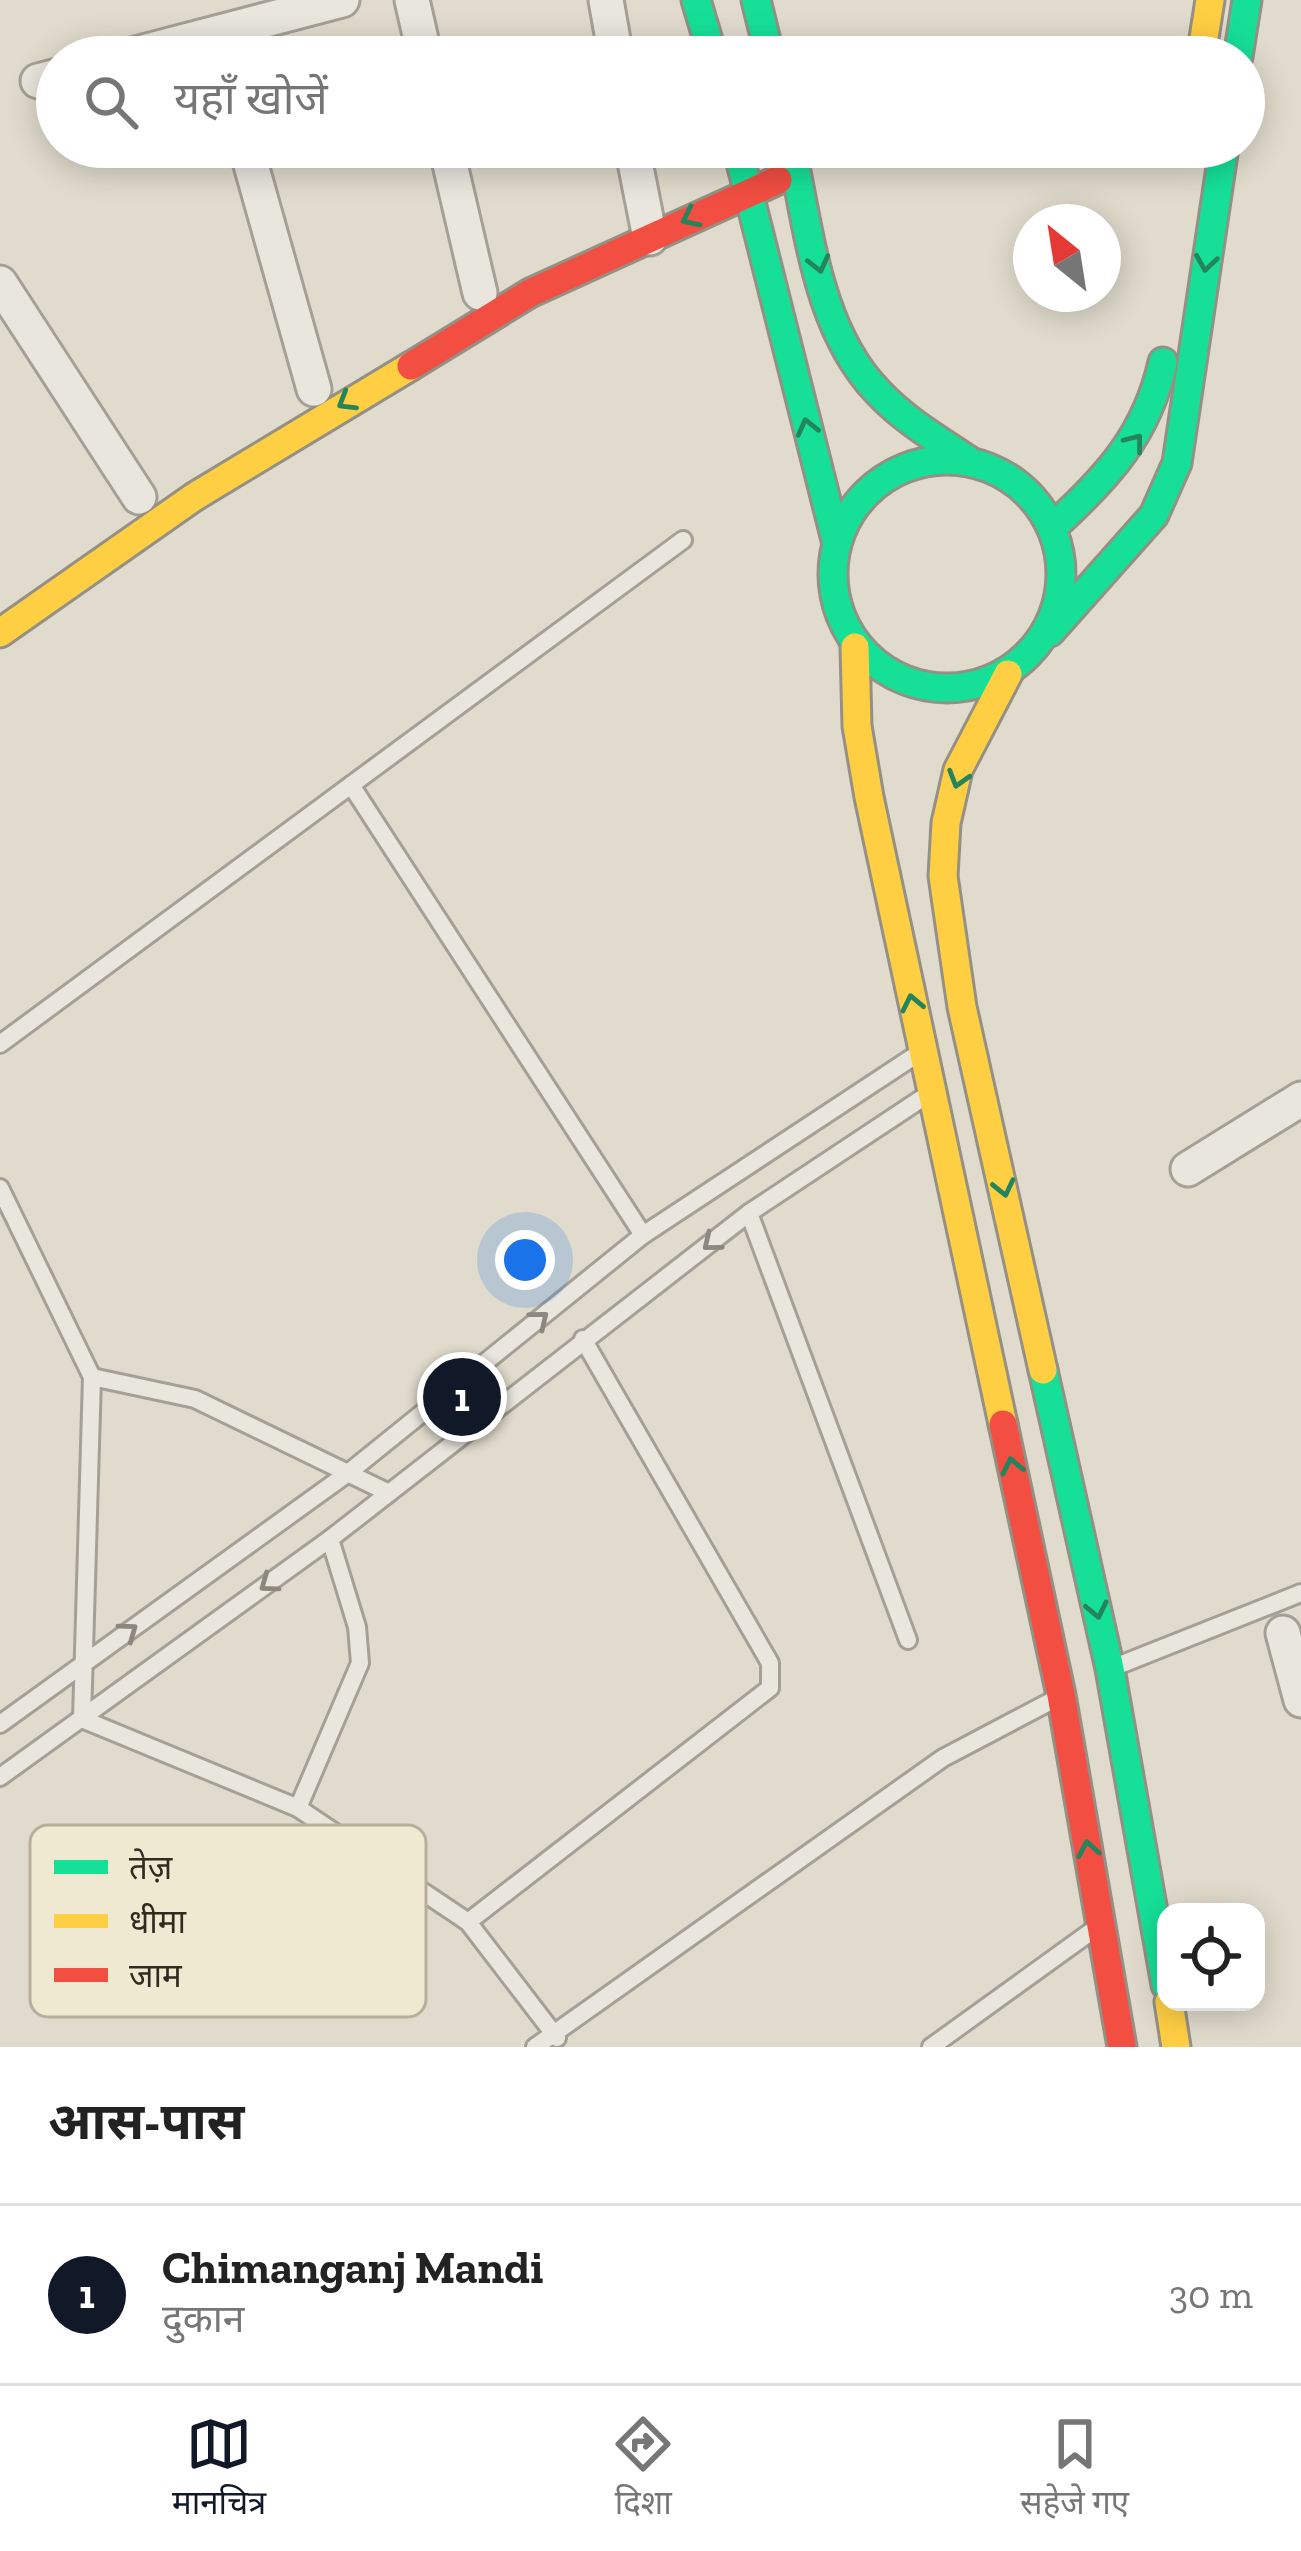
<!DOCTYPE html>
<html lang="hi">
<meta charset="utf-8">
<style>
body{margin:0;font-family:"Zilla Slab","Noto Sans Devanagari",serif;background:#f2f2f2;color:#222}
.controls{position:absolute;right:36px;bottom:36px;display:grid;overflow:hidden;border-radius:24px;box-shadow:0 6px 30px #0003}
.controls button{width:108px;height:108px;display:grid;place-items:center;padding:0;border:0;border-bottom:3px solid #e0e0e0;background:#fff;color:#222;font:60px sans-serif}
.compass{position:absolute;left:1013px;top:204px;width:108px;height:108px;border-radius:50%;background:#fff;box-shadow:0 6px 30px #0003;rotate:330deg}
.you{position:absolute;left:525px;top:1260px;width:42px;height:42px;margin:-30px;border:9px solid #fff;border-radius:50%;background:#1a73e8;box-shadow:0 0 0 18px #1a73e833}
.badge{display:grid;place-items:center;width:78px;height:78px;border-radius:50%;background:#111827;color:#fff;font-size:39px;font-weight:700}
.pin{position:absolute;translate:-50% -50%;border:6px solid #fff;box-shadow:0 3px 12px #0006}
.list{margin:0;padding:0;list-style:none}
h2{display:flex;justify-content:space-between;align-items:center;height:156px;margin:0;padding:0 48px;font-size:51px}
h2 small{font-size:39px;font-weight:400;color:#767676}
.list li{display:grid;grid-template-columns:78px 1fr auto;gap:36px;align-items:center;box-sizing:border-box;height:180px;padding:0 48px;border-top:3px solid #e0e0e0}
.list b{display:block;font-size:45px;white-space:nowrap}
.list p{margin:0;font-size:39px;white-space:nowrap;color:#767676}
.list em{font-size:39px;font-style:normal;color:#767676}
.icon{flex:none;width:66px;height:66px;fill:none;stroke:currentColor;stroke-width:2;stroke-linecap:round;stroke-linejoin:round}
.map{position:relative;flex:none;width:1301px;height:2047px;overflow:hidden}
.search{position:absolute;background:#fff;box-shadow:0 6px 30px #0003;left:36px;right:36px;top:36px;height:132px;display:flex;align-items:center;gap:30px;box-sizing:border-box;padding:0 42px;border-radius:66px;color:#767676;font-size:45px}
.sheet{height:336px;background:#fff}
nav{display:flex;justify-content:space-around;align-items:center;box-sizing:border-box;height:168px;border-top:3px solid #e0e0e0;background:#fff;font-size:33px;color:#767676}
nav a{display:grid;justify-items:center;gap:6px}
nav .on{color:#111827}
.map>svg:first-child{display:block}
</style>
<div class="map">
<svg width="1301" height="2047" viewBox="0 0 1301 2047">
<rect width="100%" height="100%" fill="#e0dbcc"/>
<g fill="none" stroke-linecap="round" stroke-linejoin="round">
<defs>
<g id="lane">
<polyline points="351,785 643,1235"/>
<polyline points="0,1044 683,540"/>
<polyline points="0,1188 92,1377 195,1399 389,1493"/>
<polyline points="749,1213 908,1640"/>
<polyline points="92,1377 82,1719 298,1808 468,1922 557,2038"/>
<polyline points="1117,1666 1301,1593"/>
<polyline points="0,1724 348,1473 643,1235 919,1053"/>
<polyline points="0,1777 330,1539 749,1213 927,1095"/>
<polyline points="298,1808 360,1663 357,1627 330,1539"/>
<polyline points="468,1922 770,1688 770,1663 583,1339"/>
<polyline points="535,2047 943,1758 1057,1698"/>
<polyline points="931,2047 1096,1928"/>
</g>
<g id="street">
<polyline points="412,0 425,57"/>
<polyline points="606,0 616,57"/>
<polyline points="124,57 342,0"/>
<polyline points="38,81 57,76"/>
<polyline points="246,147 314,389"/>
<polyline points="446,147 480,293"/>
<polyline points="632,147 650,238"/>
<polyline points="0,283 139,497"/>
<polyline points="1188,1169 1301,1099"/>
<polyline points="1283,1633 1301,1700"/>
</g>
<g id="fast">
<polyline points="696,0 713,57"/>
<polyline points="756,0 770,57"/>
<polyline points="1238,57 1247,0"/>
<polyline points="737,147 836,540"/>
<path d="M791 147C809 229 817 329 878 392 904 420 937 439 968 460"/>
<circle cx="947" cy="574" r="114"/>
<path d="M1054 526C1108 477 1147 434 1163 362"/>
<polyline points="1050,632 1154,515 1177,463 1224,147"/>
<polyline points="1043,1370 1110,1669 1166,1985"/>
</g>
<g id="slow">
<polyline points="1201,57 1210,0"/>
<polyline points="0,633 194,497 411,366"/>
<polyline points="855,647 857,726 869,797 1003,1424"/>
<polyline points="1008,674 958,770 946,823 943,876 962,1007 1043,1370"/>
<polyline points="1169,2002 1176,2047"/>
</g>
<g id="jam">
<polyline points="411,366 530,293 778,180"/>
<polyline points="1003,1424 1061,1695 1122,2047"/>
</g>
</defs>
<use href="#lane" stroke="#a5a095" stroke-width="22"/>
<use href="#street" stroke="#a5a095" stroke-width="39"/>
<use href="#fast" stroke="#959085" stroke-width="33"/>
<use href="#slow" stroke="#959085" stroke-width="33"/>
<use href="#jam" stroke="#959085" stroke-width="33"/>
<use href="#lane" stroke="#e8e6dd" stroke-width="16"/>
<use href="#street" stroke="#e8e6dd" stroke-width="33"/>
<use href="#fast" stroke="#16e098" stroke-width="27"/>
<use href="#slow" stroke="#ffcf43" stroke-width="27"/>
<use href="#jam" stroke="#f24e42" stroke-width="27"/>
</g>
<defs><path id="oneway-chevron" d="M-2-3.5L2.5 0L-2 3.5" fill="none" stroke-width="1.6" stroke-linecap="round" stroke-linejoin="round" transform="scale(3)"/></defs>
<g stroke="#24845c">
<use href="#oneway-chevron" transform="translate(690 218) rotate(154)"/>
<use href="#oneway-chevron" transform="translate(1206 263) rotate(99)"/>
<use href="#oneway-chevron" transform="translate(819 264) rotate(76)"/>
<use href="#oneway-chevron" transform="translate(346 402) rotate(149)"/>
<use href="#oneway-chevron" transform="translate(807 427) rotate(-104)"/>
<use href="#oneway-chevron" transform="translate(1135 442) rotate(-52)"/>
<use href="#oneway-chevron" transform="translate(958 779) rotate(107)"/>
<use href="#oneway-chevron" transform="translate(912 1003) rotate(-102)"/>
<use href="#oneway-chevron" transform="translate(1004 1188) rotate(77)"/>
<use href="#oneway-chevron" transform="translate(1012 1466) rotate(-102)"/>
<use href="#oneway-chevron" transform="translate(1097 1610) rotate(78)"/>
<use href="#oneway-chevron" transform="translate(1088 1849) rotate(-100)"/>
</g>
<g stroke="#8d887e">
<use href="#oneway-chevron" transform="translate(711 1243) rotate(141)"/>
<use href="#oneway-chevron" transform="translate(540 1319) rotate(-39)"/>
<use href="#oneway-chevron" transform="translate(268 1584) rotate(144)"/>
<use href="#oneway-chevron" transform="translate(129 1631) rotate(-36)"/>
</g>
<rect x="30" y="1825" width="396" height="192" rx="18" fill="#f0e9d2" stroke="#b7af9c" stroke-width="3"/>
<rect x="54" y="1860" width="54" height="14" fill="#16e098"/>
<rect x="54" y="1914" width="54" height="14" fill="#ffcf43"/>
<rect x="54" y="1968" width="54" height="14" fill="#f24e42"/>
<g font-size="33" fill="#32291f">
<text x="129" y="1879">तेज़</text>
<text x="129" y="1933">धीमा</text>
<text x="129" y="1987">जाम</text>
</g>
</svg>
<div class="controls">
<button><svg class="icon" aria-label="locate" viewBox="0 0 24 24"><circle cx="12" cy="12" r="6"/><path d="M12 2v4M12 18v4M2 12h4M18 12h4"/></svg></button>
</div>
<svg class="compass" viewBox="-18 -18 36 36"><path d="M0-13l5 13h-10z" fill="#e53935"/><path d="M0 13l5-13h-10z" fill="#767676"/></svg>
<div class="you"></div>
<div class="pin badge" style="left:462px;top:1397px">1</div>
<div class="search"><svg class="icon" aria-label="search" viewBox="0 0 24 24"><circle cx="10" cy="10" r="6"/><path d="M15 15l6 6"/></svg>यहाँ खोजें</div>
</div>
<section class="sheet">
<h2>आस-पास<small></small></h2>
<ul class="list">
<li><span class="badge">1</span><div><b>Chimanganj Mandi</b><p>दुकान</p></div><em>30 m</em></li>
</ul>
</section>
<nav>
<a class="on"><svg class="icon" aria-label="map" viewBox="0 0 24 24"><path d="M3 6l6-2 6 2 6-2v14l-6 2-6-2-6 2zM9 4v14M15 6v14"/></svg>मानचित्र</a>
<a><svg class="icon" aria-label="directions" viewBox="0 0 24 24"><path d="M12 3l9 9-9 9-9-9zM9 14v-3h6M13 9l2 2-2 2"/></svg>दिशा</a>
<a><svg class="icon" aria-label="saved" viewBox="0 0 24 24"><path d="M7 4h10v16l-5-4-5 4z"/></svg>सहेजे गए</a>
</nav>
